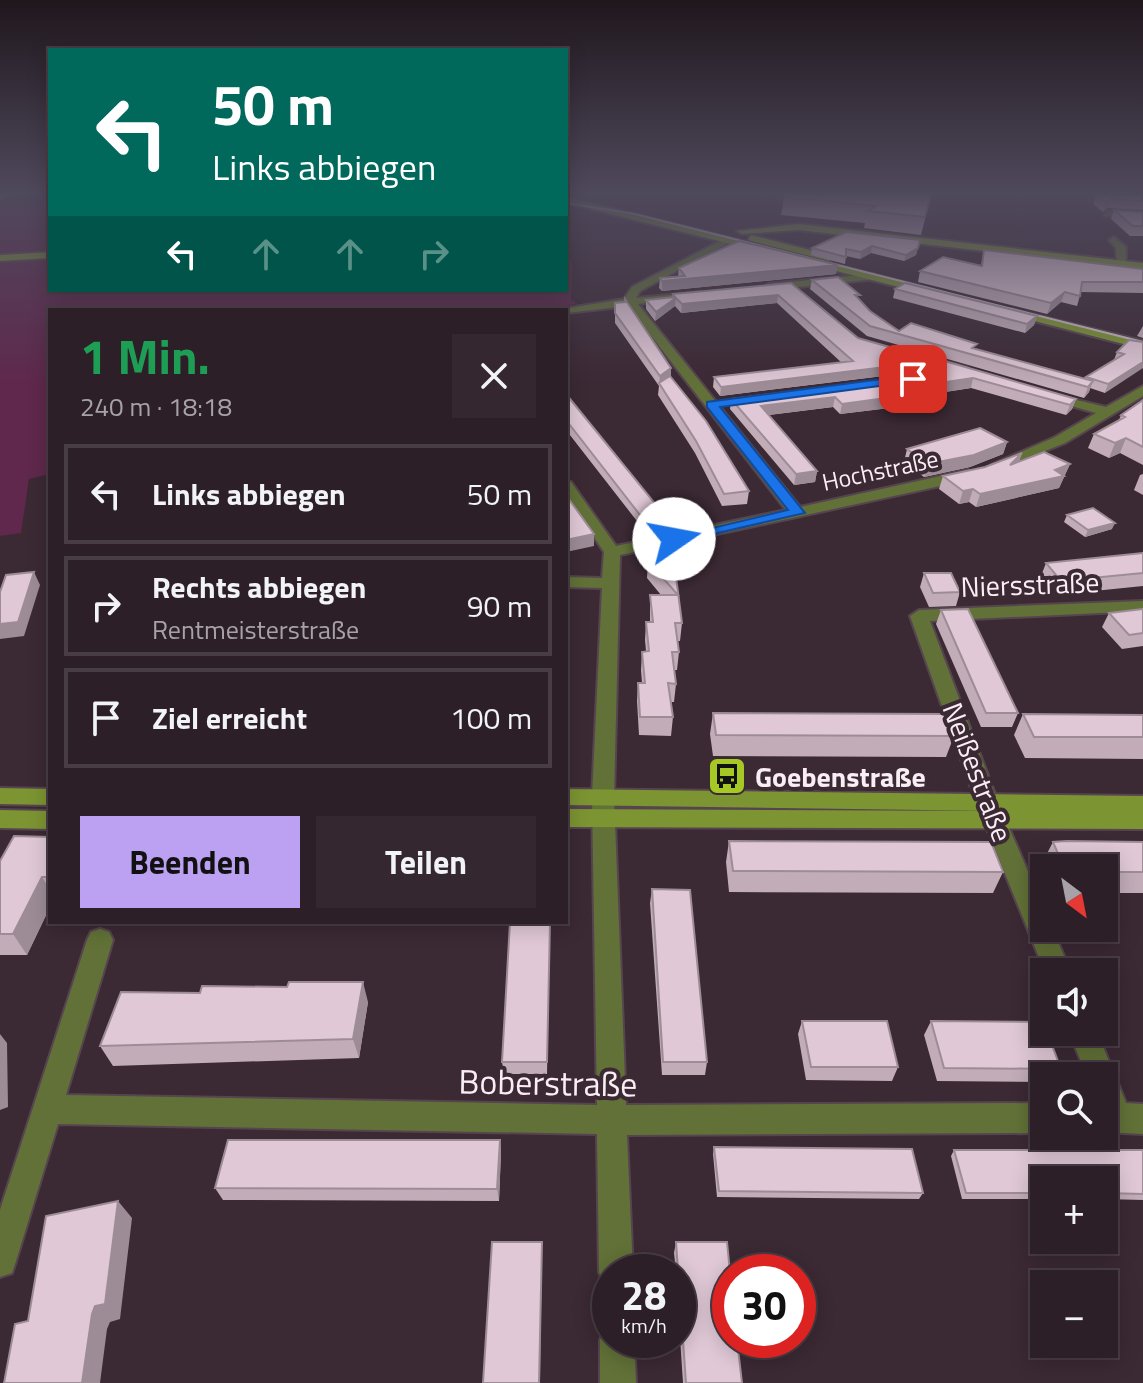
<!DOCTYPE html>
<html lang="de">
<head>
<meta charset="utf-8">
<style>
	:root { --surface:#2c1f27; --page:#34272f; --text:#f1f3f6; --muted:#a6a2a7; --line:#483d44; --accent:#bca0f2 }
	body { margin:0; font-family:"Titillium Web",sans-serif; background:var(--page); color:var(--text); height:100vh; display:flex; flex-direction:column; font-size:30px; white-space:nowrap }
	* { box-sizing:border-box; margin:0 }
	p { font-size:26px; color:var(--muted) }
	.icon { flex:none; width:44px; height:44px; fill:none; stroke:currentColor; stroke-width:2; stroke-linecap:round; stroke-linejoin:round }
	.map { position:relative; flex:1; overflow:hidden }
	.details { position:absolute; left:48px; top:308px; width:520px; height:616px; display:flex; flex-direction:column; background:var(--surface); border-radius:0px; box-shadow:0 4px 20px #0003,0 0 0 2px var(--line) }
	.details>* { flex:none }
	.banner { position:absolute; left:48px; top:48px; width:520px; height:244px; border-radius:0px; box-shadow:0 4px 20px #0003,0 0 0 2px var(--line); background:#00695c; color:#fff; overflow:hidden }
	.needle { width:52px; rotate:148deg }
	.fabs { position:absolute; left:1030px; top:854px; display:grid; gap:16px }
	.fabs a { display:grid; place-items:center; width:88px; height:88px; border-radius:0px; background:var(--surface); box-shadow:0 4px 20px #0003,0 0 0 2px var(--line); font-size:40px }
	.speed { position:absolute; left:592px; top:1254px; display:flex; gap:16px; font-size:40px; font-weight:700; text-align:center }
	.speed>* { display:grid; place-content:center; width:104px; height:104px; border-radius:50%; background:var(--surface); box-shadow:0 4px 20px #0003,0 0 0 2px var(--line); line-height:1 }
	.speed small { font-size:20px; font-weight:400 }
	.speed .limit { border:12px solid #d22; background:#fff; color:#111 }
	.pin { position:absolute; display:grid; place-items:center; width:68px; height:68px; color:#fff; margin:-34px; border-radius:16px; box-shadow:0 4px 12px #0006 }
	.me { position:absolute; width:88px; margin:-44px; rotate:78deg; stroke-linejoin:round; filter:drop-shadow(0 0 6px #0008) }
	.turn { display:flex; align-items:center; gap:28px; height:168px; padding:0 32px; font-size:36px }
	.turn .icon { width:104px; height:104px; stroke-width:2.5 }
	.turn b { display:block; font-size:56px; line-height:68px }
	.lanes { display:flex; align-items:center; height:76px; padding:0 32px; background:#0003; justify-content:center; gap:40px; direction:ltr }
	.lanes .off { opacity:.35 }
	.round { display:grid; place-items:center; flex:none; width:84px; height:84px; border-radius:0px; background:var(--page) }
	.overview { display:flex; align-items:center; justify-content:space-between; height:136px; padding:0 32px }
	h1 { font-size:48px; font-weight:700; line-height:60px; color:#1e9e55 }
	.primary-button { display:flex; gap:16px; margin-top:auto; padding:16px 32px }
	.primary-button a { flex:1; height:92px; border-radius:0px; background:var(--accent); color:#111; font-size:32px; font-weight:700; line-height:92px; text-align:center }
	.primary-button a+a { background:var(--page); color:var(--text) }
	ul { padding:0; list-style:none }
	li { display:flex; align-items:center; gap:24px; height:100px; margin:0 16px 12px; padding:0 16px; border:4px solid var(--line); border-radius:0px }
	li div { flex:1 }
	li b { display:block; font-size:30px }
	li em { font-style:normal }
	.map>svg:first-child { display:block }
	.green { fill:#5f284c }
	.lines { fill:none; stroke-linecap:round; stroke-linejoin:round }
	.street-casing { stroke:#56454f; stroke-width:4 }
	.secondary-casing { stroke:#56454f; stroke-width:4 }
	.street { fill:#617137; fill-rule:evenodd }
	.secondary { fill:#7c9432; fill-rule:evenodd }
	.tram { stroke:#c8bac2; stroke-width:2 }
	.wall { fill:#c1acb8 }
	.shaded-wall { fill:#9d8c96 }
	.building { fill:#e0c8d6; stroke:#9d8c96; stroke-width:2 }
	.route { fill:#1a73e8; stroke:#114b97; stroke-width:2 }
	.labels { text-anchor:middle; dominant-baseline:central; stroke-width:8; stroke-linejoin:round; paint-order:stroke }
	.far-street-label { font-size:24px; fill:#faeef5; stroke:#3b2934 }
	.street-label { font-size:28px; fill:#faeef5; stroke:#3b2934 }
	.poi-label { font-size:28px; font-weight:bold; fill:#faeef5; stroke:#3b2934; text-anchor:start }
	.near-street-label { font-size:34px; fill:#faeef5; stroke:#3b2934 }
</style>
</head>
<body>
<div class="map">
<svg width="1143" height="1383" viewBox="0 0 1143 1383">
	<rect width="100%" height="100%" fill="#3b2934"/>
	<path class="green" d="M50,204V290H566V253L572,264L571,300L577,303L554,310H50V474L29,479L21,533L0,536V205Z"/>
	<g class="lines">
		<defs>
			<path id="street" d="M1107,211L1143,212V218L1104,216Z
				M1114,237L1126,247V265L1117,263L1116,248L1109,240Z
				M726,238L734,240L640,291L636,298L701,292L703,294L697,297L638,304L800,507L968,470L976,475L968,480L620,555L614,797L626,1105L1044,1103V1133L627,1135L633,1272H610V1286L604,1284L599,1272L597,1134L58,1124L16,1261L12,1273L0,1277V1210L87,940L91,932L100,929L109,932L113,940L66,1095L597,1105L592,797L602,588L566,587V577L602,578L604,552L566,496V480L571,482L616,546L786,510L628,306L566,313V310H557L624,299L632,287Z
				M872,274L876,275V279L769,290L764,287L769,284Z
				M894,347L968,368L969,371L963,375L890,354L888,351Z
				M1143,386V396L1065,443L1003,468H993L991,465L1055,437L1096,413L1047,399V393L1106,407Z
				M1143,601V611L930,621L998,802L1044,909V928H1052L1071,972H1045L976,802L910,616L919,610Z
				M1069,1032H1097L1126,1103L1143,1104V1134L1104,1132V1076H1087Z
				M610,1326V1340H634L636,1383H600V1340L605,1328Z"/>
			<path id="secondary" d="M566,197L767,247L768,249L763,252L566,203Z
				M798,224L1143,263V269L798,230L742,234L737,231Z
				M751,235L833,256L834,258L829,261L748,240Z
				M50,252V258L0,261V255Z
				M813,259L934,290L935,292L930,295L809,264Z
				M1011,309L1143,341V349L1007,314L1005,312Z
				M0,788L50,789V805L0,804Z
				M566,789L1143,796V829L566,827V809L1001,811L566,805Z
				M0,810L50,811V829L0,828Z"/>
		</defs>
		<use href="#street" class="street-casing"/>
		<use href="#secondary" class="secondary-casing"/>
		<use href="#street" class="street"/>
		<use href="#secondary" class="secondary"/>
		<path class="tram" d="M566,203L635,214L1143,342"/>
	</g>
	<path class="wall" d="M932,192L921,235L864,228L865,223L781,215L784,197Z
		M1096,195L1143,196V210L1107,208L1103,212L1093,204Z
		M1114,210L1143,212V236H1130L1111,219Z
		M920,240L916,255L904,261L871,253L860,259L846,256L845,264L811,255L812,248Z
		M984,250L1143,269V293L1081,292L1077,306L1061,302L1047,314L918,282L920,271L981,266Z
		M679,268L836,274L662,291L659,288L660,278L678,276Z
		M812,280L859,299L870,311L899,331L975,349L1086,379V377L1114,360L1117,352L1129,340L1105,393L1090,388L1089,392L1084,398L867,336L810,289Z
		M791,283L858,338L919,365L908,373L720,396L713,387L714,377L842,363L777,303L681,313L675,306L655,321L646,309V300L672,297L673,294Z
		M895,289L1037,316L1034,325L1025,333L893,298Z
		M615,303L671,368V377L749,491L747,504L722,506L695,453L658,395L659,386L615,323Z
		M1143,326V338L1137,336Z
		M941,360L1076,399L1072,409L1066,415L971,388L900,399L898,407L840,414L833,407L769,415L817,471L815,482L794,485L730,409L731,399L916,376Z
		M566,394L661,511V521L640,525L566,430Z
		M1143,400V465L1120,453L1109,458L1088,448L1094,434L1119,420L1121,415Z
		M1007,442L1003,454L970,467L924,477L904,462L907,449Z
		M1022,453L1019,461L1070,464L1059,488L976,507L969,502L959,504L939,489L943,476L985,467Z
		M1143,474V495L1134,490L1140,475Z
		M1067,515L1112,529L1085,537L1064,522Z
		M1143,553V586L1055,595L1041,576L1046,563Z
		M673,554L682,623L680,641H678L679,652L677,670H674L676,684L674,702H671L673,717L671,736L639,735L637,701L638,683H642L641,670L642,652L646,651L645,640L646,622H650V595H661L647,578L648,561Z
		M924,573L960,592L956,606L929,607L920,587Z
		M1143,609V646L1122,649L1102,627L1109,613Z
		M941,610L1018,713L1012,727H981L936,624Z
		M713,713L954,736L946,757L713,756L710,734Z
		M1023,714L1143,715V759L1025,758L1014,735Z
		M50,837V907L27,955H0V861Z
		M729,841L1003,872L993,893L729,892L726,862Z
		M1053,842H1143V893H1104V868H1044L1042,863Z
		M652,889L707,1062L705,1075H662L650,903Z
		M510,922H550L547,1074H504L502,1062Z
		M368,1002L359,1058L113,1066L100,1046Z
		M802,1021L898,1067L892,1081L806,1080L798,1034Z
		M931,1021L1061,1069L1056,1076H1044V1082L937,1081L924,1035Z
		M500,1140L501,1152L499,1201L223,1200L215,1188Z
		M714,1147L923,1193L919,1199L717,1197L713,1154Z
		M954,1150H1143V1200L1104,1199V1180H1044V1199H962L951,1156Z
		M676,1242L742,1383H683L678,1307V1272H676L674,1253Z"/>
	<path class="shaded-wall" d="M3,192H15L0,200V194Z
		M1110,199L1107,208L1103,212L1106,203Z
		M872,246L871,253L860,259L861,252Z
		M918,248L916,255L904,261L906,255Z
		M838,265L836,274L662,291V281Z
		M1065,292L1061,302L1047,314L1051,303Z
		M778,295L777,303L681,313L682,304Z
		M676,298L675,306L655,321L656,312Z
		M1037,316L1034,325L1025,333L1027,324Z
		M921,356L919,365L908,373L720,396L721,387Z
		M1143,362V368L1105,393L1108,384Z
		M671,368V379L659,384L660,376Z
		M973,378L971,388L900,399L898,407L840,414L842,404L893,390Z
		M1093,381L1089,392L1084,398L1088,387Z
		M835,397L833,407L759,416L761,406Z
		M1076,399L1072,409L1066,415L1070,405Z
		M1126,438L1120,453L1109,458L1115,443Z
		M1007,442L1003,454L970,467L924,477L928,464Z
		M1022,453L1018,465H1010Z
		M1070,464L1059,488L976,507L980,494Z
		M817,471L815,482L794,485L796,474Z
		M973,489L969,502L959,504L963,491Z
		M661,511V521L640,525V515Z
		M1115,523L1112,529L1085,537L1088,530Z
		M594,534V546L566,552V540Z
		M34,572L40,585L24,636L0,639V624Z
		M42,877L50,890V907L27,955L13,934Z
		M363,982L368,1002L359,1058L353,1039Z
		M0,1034L7,1043L8,1107L0,1110Z
		M500,1140L501,1152L499,1201L497,1189Z
		M118,1201L132,1218L120,1319L110,1322L107,1329L100,1383H82L92,1314Z
		M542,1242L540,1383H539Z"/>
	<path class="building" d="M786,192H932L925,217L868,211L876,206L784,197Z
		M1096,195L1143,196V201L1110,199L1106,203Z
		M1114,210L1143,212V226H1133Z
		M846,232L920,240L918,248L906,255L872,246L861,252L846,249V257L812,248Z
		M739,241L838,265L662,281L660,278L685,276L679,268Z
		M984,250L1143,269V282H1082L1080,296L1065,292L1051,303L920,271L943,257L982,266Z
		M838,277L860,295H855L870,311L899,331L911,323L977,344L972,348L1093,381L1088,387L870,326L812,280Z
		M791,283L858,338L921,356L910,364L721,387L714,377L853,361L778,295L682,304L676,298L656,312L646,300L675,297L673,294Z
		M905,283L1037,316L1027,324L895,289Z
		M625,299L671,368L660,376L615,313V303L625,302Z
		M1129,340L1143,342V362L1108,384L1086,377L1124,354L1117,352Z
		M941,360L1076,399L1070,405L973,378L893,390L901,396L842,404L835,397L761,406L817,471L796,474L731,399L916,376Z
		M670,376L706,421L749,491L724,494L696,441L659,383Z
		M566,394L661,511L640,515L566,420Z
		M1143,400V447L1126,438L1115,443L1094,434L1125,417L1121,415Z
		M980,428L1007,442L974,455L928,464L907,449Z
		M1044,452L1070,464L1055,470L1064,476L980,494L973,489L963,491L943,476L985,467L1022,453L1010,465Z
		M566,495L594,534L566,540Z
		M1093,508L1115,523L1088,530L1067,515Z
		M1143,553V573L1061,581L1046,563Z
		M673,554L682,623H675L679,652H672L676,684L668,683L673,717H640L638,683H645L642,652L649,651L646,622H653L650,595H678L648,561Z
		M34,572L18,622L0,624V592L6,575Z
		M924,573H951L960,592L933,593Z
		M968,609L1018,713H986L941,610Z
		M1143,609V633L1129,635L1109,613Z
		M713,713L945,714L954,736L716,735Z
		M1023,714L1143,715V737H1034Z
		M14,836L50,837V877H42L13,934H0V861Z
		M729,841L991,842L1003,872L733,871Z
		M1067,841L1143,842V872H1104V868H1064L1053,842Z
		M652,889L690,890L707,1062H663Z
		M510,922H550L547,1062H502Z
		M289,982H363L353,1039L100,1046L121,992L200,993L202,986L287,987Z
		M802,1021H887L898,1067H811Z
		M931,1021L1043,1022L1044,1032H1047L1061,1069L944,1068Z
		M228,1140H500L497,1189L215,1188Z
		M714,1147L912,1149L923,1193L719,1191Z
		M954,1150H1143V1194L1104,1193V1180H1044V1193H966Z
		M118,1201L105,1304L95,1306L92,1314L82,1383H4L15,1324L28,1321L46,1216Z
		M492,1242H542L539,1383H483Z
		M676,1242H727L730,1272V1340H737L742,1383H686Z"/>
	<linearGradient id="sky" x2="0" y2="1"><stop stop-color="#20171d"/><stop offset="0.5" stop-color="#4f495c"/><stop offset="1" stop-color="#4f495c" stop-opacity="0"/></linearGradient>
	<rect width="1143" height="386" fill="url(#sky)"/>
	<path class="route" d="M913,375L919,379L917,381L720,407L805,513L674,543L666,539L788,510L707,407V402Z"/>
	<defs>
		<symbol id="bus-square" viewBox="-11 -11 22 22"><rect x="-9" y="-9" width="18" height="18" rx="4" fill="#a5c824" stroke="#3b2934"/><path d="M-5-6H5V4H4V6H2V4H-2V6H-4V4H-5ZM-3.5-4V0h7V-4ZM-3.5 1.2v1.5H-2V1.2ZM2 1.2v1.5H3.5V1.2Z" fill="#111"/></symbol>
	</defs>
	<g fill-rule="evenodd">
		<use href="#bus-square" x="705" y="754" width="44" height="44"/>
	</g>
	<g class="labels">
		<g class="far-street-label">
			<text transform="translate(880 470) rotate(-12)">Hochstraße</text>
		</g>
		<g class="street-label">
			<text transform="translate(1030 584) rotate(-2)">Niersstraße</text>
			<text transform="translate(978 772) rotate(69)">Neißestraße</text>
		</g>
		<g class="poi-label">
			<text x="755" y="776">Goebenstraße</text>
		</g>
		<g class="near-street-label">
			<text transform="translate(548 1082) rotate(1)">Boberstraße</text>
		</g>
	</g>
</svg>
<div class="fabs">
<a><svg class="needle" viewBox="-14 -14 28 28"><path d="M0-13l5 13h-10z" fill="#e53935"/><path d="M0 13l5-13h-10z" fill="#a6a2a7"/></svg></a>
<a><svg class="icon" aria-label="sound" viewBox="0 0 24 24"><path d="M4 9h4l5-4v14l-5-4H4zM17 9q2 3 0 6"/></svg></a>
<a><svg class="icon" aria-label="search" viewBox="0 0 24 24"><circle cx="10" cy="10" r="6"/><path d="M15 15l6 6"/></svg></a>
<a>+</a>
<a>−</a>
</div>
<div class="speed"><div>28<small>km/h</small></div><div class="limit">30</div></div>
<div class="pin" style="left:913px;top:379px;background:#d93025"><svg class="icon" aria-label="arrive" viewBox="0 0 24 24"><path d="M6 21V4h12l-3 4 3 4H6"/></svg></div>
<svg class="me" style="left:674px;top:539px" viewBox="-20 -20 40 40"><circle r="19" fill="#fff"/><path d="M0-13L10 11 0 6-10 11z" fill="#1a73e8"/></svg>
<div class="banner">
<div class="turn"><svg class="icon" aria-label="left" viewBox="0 0 24 24"><path d="M17 20v-9H6M10 6l-5 5 5 5"/></svg><div><b>50 m</b>Links abbiegen</div></div>
<div class="lanes"><svg class="icon" aria-label="left" viewBox="0 0 24 24"><path d="M17 20v-9H6M10 6l-5 5 5 5"/></svg><svg class="icon off" aria-label="ahead" viewBox="0 0 24 24"><path d="M12 20V5M6 11l6-6 6 6"/></svg><svg class="icon off" aria-label="ahead" viewBox="0 0 24 24"><path d="M12 20V5M6 11l6-6 6 6"/></svg><svg class="icon off" aria-label="right" viewBox="0 0 24 24"><path d="M7 20v-9h11M14 6l5 5-5 5"/></svg></div>
</div>
<section class="details">
<div class="overview"><div><h1>1 Min.</h1><p>240 m · 18:18</p></div><a class="round"><svg class="icon" aria-label="close" viewBox="0 0 24 24"><path d="M6 6l12 12M18 6L6 18"/></svg></a></div>
<ul>
<li><svg class="icon" aria-label="left" viewBox="0 0 24 24"><path d="M17 20v-9H6M10 6l-5 5 5 5"/></svg><div><b>Links abbiegen</b></div><em>50 m</em></li>
<li><svg class="icon" aria-label="right" viewBox="0 0 24 24"><path d="M7 20v-9h11M14 6l5 5-5 5"/></svg><div><b>Rechts abbiegen</b><p>Rentmeisterstraße</p></div><em>90 m</em></li>
<li><svg class="icon" aria-label="arrive" viewBox="0 0 24 24"><path d="M6 21V4h12l-3 4 3 4H6"/></svg><div><b>Ziel erreicht</b></div><em>100 m</em></li>
</ul>
<div class="primary-button"><a>Beenden</a><a>Teilen</a></div>
</section>
</div>
</body>
</html>
